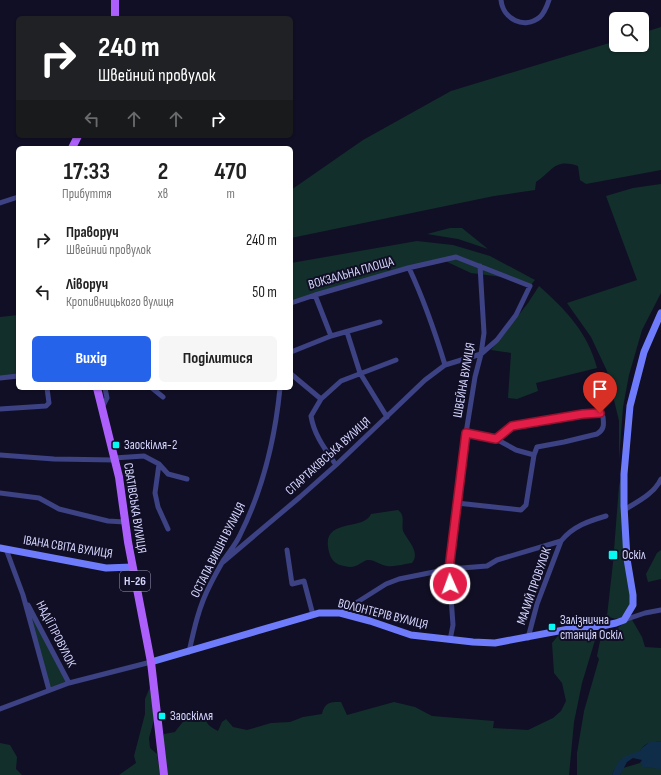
<!DOCTYPE html>
<html lang="uk">
<head>
<meta charset="utf-8">
<style>
	:root { --surface:#fff; --page:#f6f6f6; --text:#222; --muted:#767676; --accent:#2563eb }
	body { margin:0; font-family:"Sofia Sans Condensed",sans-serif; background:var(--page); color:var(--text); height:100vh; display:flex; flex-direction:column; font-size:15px; white-space:nowrap }
	* { box-sizing:border-box; margin:0 }
	p { font-size:13px; color:var(--muted) }
	.icon { flex:none; width:22px; height:22px; fill:none; stroke:currentColor; stroke-width:2; stroke-linecap:round; stroke-linejoin:round }
	.map { position:relative; flex:1; overflow:hidden }
	.side { position:absolute; left:16px; top:146px; width:277px; height:244px; display:flex; flex-direction:column; background:var(--surface); border-radius:6px; box-shadow:0 1px 3px #0004 }
	.side>* { flex:none }
	.top-card { position:absolute; left:16px; top:16px; width:277px; height:122px; border-radius:6px; box-shadow:0 1px 3px #0004; background:#202124; color:#fff; overflow:hidden }
	.tools { position:absolute; left:609px; top:12px; display:grid; gap:8px }
	.tools a { display:grid; place-items:center; width:40px; height:40px; border-radius:6px; background:var(--surface); box-shadow:0 1px 3px #0004; font-size:20px }
	.pin { position:absolute; display:grid; place-items:center; width:34px; height:34px; color:#fff; margin:-41px -17px; border-radius:50% 50% 50% 0; rotate:-45deg; box-shadow:0 0 4px #0007 }
	.pin .icon { rotate:45deg }
	.me { position:absolute; width:44px; margin:-22px; rotate:358deg; stroke-linejoin:round; filter:drop-shadow(0 0 3px #0008) }
	.turn { display:flex; align-items:center; gap:14px; height:84px; padding:0 16px; font-size:18px }
	.turn .icon { width:52px; height:52px; stroke-width:2.5 }
	.turn b { display:block; font-size:28px; line-height:34px }
	.lanes { display:flex; align-items:center; height:38px; padding:0 16px; background:#0003; justify-content:center; gap:20px; direction:ltr }
	.lanes .off { opacity:.35 }
	.eta { display:flex; justify-content:space-evenly; align-items:center; height:68px; text-align:center }
	.eta b { font-size:24px; font-weight:700; line-height:28px }
	.action { display:flex; gap:8px; margin-top:auto; padding:8px 16px }
	.action a { flex:1; height:46px; border-radius:6px; background:var(--accent); color:#fff; font-size:16px; font-weight:700; line-height:46px; text-align:center }
	.action a+a { background:var(--page); color:var(--text) }
	ul { padding:0; list-style:none }
	li { display:flex; align-items:center; gap:12px; height:52px; padding:0 16px }
	li div { flex:1 }
	li b { display:block; font-size:15px }
	li em { font-style:normal }
	.map>svg:first-child { display:block }
	.green { fill:#132f2b }
	.water { fill:#0f2d49 }
	.lines { fill:none; stroke-linecap:round; stroke-linejoin:round }
	.street { stroke:#3c4283; stroke-width:5 }
	.secondary { stroke:#6e7cfb; stroke-width:7 }
	.primary { stroke:#ad5ffb; stroke-width:8 }
	.route-casing { stroke:#92132f; stroke-width:10 }
	.route { stroke:#e11d48; stroke-width:7 }
	.poi-dot { fill:#06f9f3; stroke:#110f25; stroke-width:1.5 }
	.labels { text-anchor:middle; dominant-baseline:central; stroke-width:4; stroke-linejoin:round; paint-order:stroke }
	.shield { fill:#110f25; stroke:#9a9abd; stroke-width:1 }
	.shield-label { font-size:12px; font-weight:bold; fill:#d5d5fe }
	.street-label { font-size:13px; fill:#d5d5fe; stroke:#110f25 }
	.poi-label { font-size:13px; fill:#d5d5fe; stroke:#110f25; text-anchor:start }
</style>
</head>
<body>
<div class="map">
<svg width="661" height="775" viewBox="0 0 661 775">
	<rect width="100%" height="100%" fill="#110f25"/>
	<path class="green" d="M661,27V170L586,184L580,180L578,166C554,158 553,171 536,182L535,190L494,196L291,238V190L363,140L451,91L616,41V45H642V33Z
		M661,184V293L642,330L629,375L623,407L619,460V421L607,371L591,337L567,303L637,280L606,196L633,188Z
		M450,228H462L488,249L458,239L427,234Z
		M417,241L453,245L490,256L535,280L530,286L502,277L471,273L443,260L291,303V263Z
		M539,286C566,310 588,333 597,368L536,383L538,391L517,399L508,398L511,353L491,350L528,303Z
		M18,315V376L0,378V317Z
		M625,462L632,601C625,615 623,623 607,616L613,563L619,486Z
		M398,510C406,516 401,523 403,531C407,540 421,552 412,563C404,564 395,567 387,566C380,565 374,559 367,560C364,561 361,563 358,565C352,568 347,567 340,565C336,564 331,559 330,555C317,516 364,532 371,514Z
		M661,550V579L648,582L646,574L657,553Z
		M23,595L69,683L49,690Z
		M631,618L642,637L645,647L661,648V742C652,741 643,743 640,752L614,770L612,775H577V753L584,711L599,659L597,656L600,641Z
		M590,630H595L596,637L582,683L574,722L569,775H166L162,741L164,734L175,732C184,720 188,713 204,715C206,724 210,727 218,731L222,722L226,719L233,727L247,730L271,723L290,722L303,717L322,714C325,702 330,702 341,702L347,715L394,702L415,707L432,716L494,721L493,728L528,730L553,718L561,711L566,701L562,683L554,673L552,643L562,631Z
		M150,687L154,720L149,738L150,748L157,754L160,775H119L136,763L134,756L145,714V699Z
		M0,743L10,745L17,757L16,769L22,775H0Z
		M640,763L645,767L661,768V775H620L623,768Z"/>
	<path class="water" d="M651,741L661,742V769L643,767L640,763L642,760L633,758L627,762L620,775H612C618,758 624,756 640,751L642,748Z"/>
	<g class="lines">
		<path class="street" d="M501,0C503,19 524,30 540,17C544,13 547,6 549,0
			M0,203L18,197
			M409,268C424,300 435,332 445,365
			M315,295L331,336
			M347,332L360,373L387,417
			M291,352L331,336L380,322
			M291,374L321,399
			M0,378L18,376
			M152,388L163,397
			M102,408L107,398L105,388
			M0,409L46,406L49,403L47,388
			M466,433L496,439L516,450L534,455
			M0,455L54,459L115,460
			M114,458L144,456L159,464L168,474L187,479
			M159,464L155,493L158,507L168,529
			M336,465C325,449 314,435 311,416L321,399L341,381L396,360
			M0,493L39,498L59,509L108,521L125,522
			M457,503L521,510L526,505L534,455L537,447L564,442L597,434C604,430 604,425 603,417L600,413L583,414L520,424L512,426L496,439
			M624,510C637,502 654,494 661,479
			M6,549L23,595L49,690
			M287,550L292,584L304,581L313,615
			M223,562L300,497L336,465L425,380L445,365L481,354L497,340L516,315L530,286L456,257L408,268L315,295L291,303
			M28,605L69,683
			M340,613L386,584L399,579L449,569L487,566L497,560L561,541C573,526 589,521 606,516
			M624,620L645,613L661,610
			M528,638L537,604L561,541
			M450,640L453,625L449,569L466,433L475,377L481,354L484,333L480,266
			M189,652C194,629 199,606 210,585C214,577 219,568 223,561C229,552 236,544 240,535C263,489 275,439 280,388
			M0,709L69,683L151,662"/>
		<path class="secondary" d="M0,548L106,568L132,567
			M151,662L319,613H340L370,621L411,635L473,642L495,643L569,629L602,626L616,623L624,620L633,605V595L627,559L624,506V474L630,406L644,352L661,313"/>
		<path class="primary" d="M115,18V0
			M72,148L78,136
			M97,388L119,477L128,542L151,662L164,775"/>
	</g>
	<g class="lines">
		<defs>
			<path id="route" d="M450,584L449,569L466,433L496,439L512,426L583,414L600,413"/>
		</defs>
		<use href="#route" class="route-casing"/>
		<use href="#route" class="route"/>
	</g>
	<g class="poi-dot">
		<rect x="112" y="441" width="8" height="8" rx="2"/>
		<rect x="608" y="550" width="10" height="10" rx="2"/>
		<rect x="548" y="623" width="8" height="8" rx="2"/>
		<rect x="158" y="712" width="8" height="8" rx="2"/>
	</g>
	<g class="labels">
		<rect class="shield" x="120" y="571" width="30" height="20" rx="3"/>
		<g class="shield-label">
			<text x="135" y="581">Н-26</text>
		</g>
		<g class="street-label">
			<text transform="translate(351 273) rotate(-16)">ВОКЗАЛЬНА ПЛОЩА</text>
			<text transform="translate(464 380) rotate(-80)">ШВЕЙНА ВУЛИЦЯ</text>
			<text transform="translate(328 456) rotate(-42)">СПАРТАКІВСЬКА ВУЛИЦЯ</text>
			<text transform="translate(135 508) rotate(81)">СВАТІВСЬКА ВУЛИЦЯ</text>
			<text transform="translate(68 547) rotate(9)">ІВАНА СВІТА ВУЛИЦЯ</text>
			<text transform="translate(218 550) rotate(-63)">ОСТАПА ВИШНІ ВУЛИЦЯ</text>
			<text transform="translate(534 586) rotate(-71)">МАЛИЙ ПРОВУЛОК</text>
			<text transform="translate(383 614) rotate(14)">ВОЛОНТЕРІВ ВУЛИЦЯ</text>
			<text transform="translate(56 634) rotate(63)">НАДІЇ ПРОВУЛОК</text>
		</g>
		<g class="poi-label">
			<text x="124" y="445">Заоскілля-2</text>
			<text x="622" y="555">Оскіл</text>
			<text x="560" y="620">Залізнична<tspan x="560" dy="15">станція Оскіл</tspan></text>
			<text x="170" y="716">Заоскілля</text>
		</g>
	</g>
</svg>
<div class="tools">
<a><svg class="icon" aria-label="search" viewBox="0 0 24 24"><circle cx="10" cy="10" r="6"/><path d="M15 15l6 6"/></svg></a>
</div>
<div class="pin" style="left:600px;top:413px;background:#d93025"><svg class="icon" aria-label="arrive" viewBox="0 0 24 24"><path d="M6 21V4h12l-3 4 3 4H6"/></svg></div>
<svg class="me" style="left:450px;top:584px" viewBox="-20 -20 40 40"><circle r="17" fill="#e11d48" stroke="#fff" stroke-width="3"/><path d="M0-11L8 9 0 5-8 9z" fill="#fff"/></svg>
<div class="top-card">
<div class="turn"><svg class="icon" aria-label="right" viewBox="0 0 24 24"><path d="M7 20v-9h11M14 6l5 5-5 5"/></svg><div><b>240 m</b>Швейний провулок</div></div>
<div class="lanes"><svg class="icon off" aria-label="left" viewBox="0 0 24 24"><path d="M17 20v-9H6M10 6l-5 5 5 5"/></svg><svg class="icon off" aria-label="ahead" viewBox="0 0 24 24"><path d="M12 20V5M6 11l6-6 6 6"/></svg><svg class="icon off" aria-label="ahead" viewBox="0 0 24 24"><path d="M12 20V5M6 11l6-6 6 6"/></svg><svg class="icon" aria-label="right" viewBox="0 0 24 24"><path d="M7 20v-9h11M14 6l5 5-5 5"/></svg></div>
</div>
<section class="side">
<div class="eta">
<div><b>17:33</b><p>Прибуття</p></div>
<div><b>2</b><p>хв</p></div>
<div><b>470</b><p>m</p></div>
</div>
<ul>
<li><svg class="icon" aria-label="right" viewBox="0 0 24 24"><path d="M7 20v-9h11M14 6l5 5-5 5"/></svg><div><b>Праворуч</b><p>Швейний провулок</p></div><em>240 m</em></li>
<li><svg class="icon" aria-label="left" viewBox="0 0 24 24"><path d="M17 20v-9H6M10 6l-5 5 5 5"/></svg><div><b>Ліворуч</b><p>Кропивницького вулиця</p></div><em>50 m</em></li>
</ul>
<div class="action"><a>Вихід</a><a>Поділитися</a></div>
</section>
</div>
</body>
</html>
